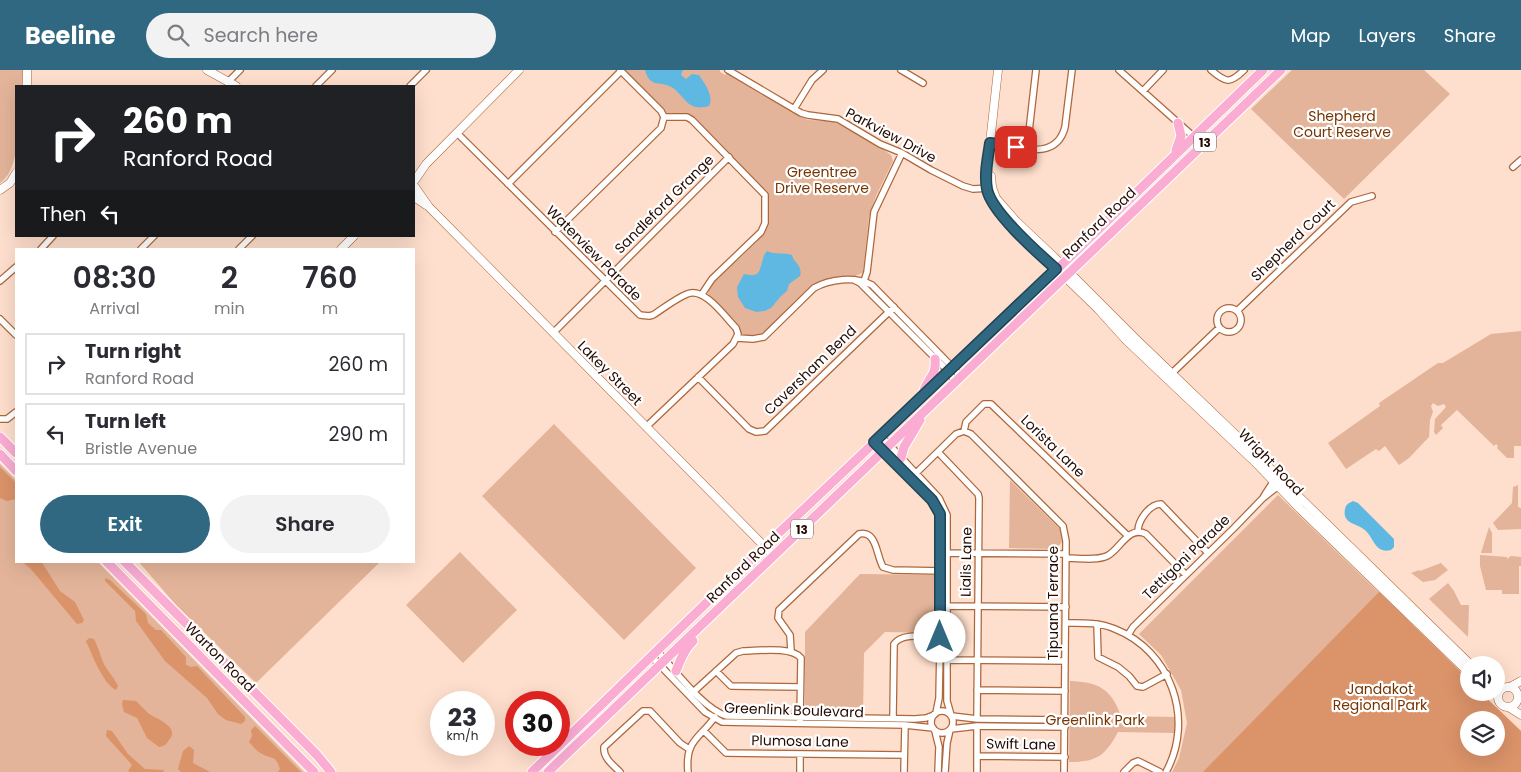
<!DOCTYPE html>
<html lang="en">
<head>
<meta charset="utf-8">
<style>
	:root { --surface:#fff; --page:#f2f2f3; --text:#2b2b33; --muted:#7c7c81; --line:#e1e1e2; --accent:#306882 }
	body { margin:0; font-family:Poppins,sans-serif; background:var(--page); color:var(--text); height:100vh; display:flex; flex-direction:column; font-size:19px; white-space:nowrap }
	* { box-sizing:border-box; margin:0 }
	p { font-size:16px; color:var(--muted) }
	.icon { flex:none; width:28px; height:28px; fill:none; stroke:currentColor; stroke-width:2; stroke-linecap:round; stroke-linejoin:round }
	.map { position:relative; flex:1; overflow:hidden }
	.drawer { position:absolute; left:15px; top:178px; width:400px; height:315px; display:flex; flex-direction:column; background:var(--surface); border-radius:0px; box-shadow:0 5px 20px #0002 }
	.drawer>* { flex:none }
	.banner { position:absolute; left:15px; top:15px; width:400px; height:152px; border-radius:0px; box-shadow:0 5px 20px #0002; background:#202124; color:#fff; overflow:hidden }
	.buttons { position:absolute; left:1460px; top:586px; display:grid; gap:10px }
	.buttons a { display:grid; place-items:center; width:45px; height:45px; border-radius:50%; background:var(--surface); box-shadow:0 5px 20px #0002; font-size:25px }
	.speed { position:absolute; left:430px; top:621px; display:flex; gap:10px; font-size:25px; font-weight:700; text-align:center }
	.speed>* { display:grid; place-content:center; width:65px; height:65px; border-radius:50%; background:var(--surface); box-shadow:0 5px 20px #0002; line-height:1 }
	.speed small { font-size:12px; font-weight:400 }
	.speed .limit { border:8px solid #d22; background:#fff; color:#111 }
	.pin { position:absolute; display:grid; place-items:center; width:42px; height:42px; color:#fff; margin:-21px; border-radius:10px; box-shadow:0 2px 8px #0006 }
	.me { position:absolute; width:55px; margin:-28px; rotate:0deg; stroke-linejoin:round; filter:drop-shadow(0 0 4px #0008) }
	.turn { display:flex; align-items:center; gap:18px; height:105px; padding:0 25px; font-size:22px }
	.turn .icon { width:65px; height:65px; stroke-width:2.5 }
	.turn b { display:block; font-size:35px; line-height:42px }
	.then { display:flex; align-items:center; height:48px; padding:0 25px; background:#0003; gap:10px; font-size:19px }
	.eta { display:flex; justify-content:space-evenly; align-items:center; height:85px; text-align:center }
	.eta b { font-size:30px; font-weight:600; line-height:35px }
	.primary-button { display:flex; gap:10px; margin-top:auto; padding:10px 25px }
	.primary-button a { flex:1; height:58px; border-radius:30px; background:var(--accent); color:#fff; font-size:20px; font-weight:600; line-height:58px; text-align:center }
	.primary-button a+a { background:var(--page); color:var(--text) }
	ul { padding:0; list-style:none }
	li { display:flex; align-items:center; gap:15px; height:62px; margin:0 10px 8px; padding:0 15px; border:2px solid var(--line); border-radius:0px }
	li div { flex:1 }
	li b { display:block; font-size:19px }
	li em { font-style:normal }
	header { display:flex; align-items:center; gap:30px; box-sizing:border-box; height:70px; padding:0 25px; background:var(--accent); color:#fff }
	header strong { font-size:24px }
	nav { display:flex; gap:28px; margin-inline-start:auto; font-size:18px }
	.search { width:350px; height:45px; background:var(--page); display:flex; align-items:center; gap:12px; box-sizing:border-box; padding:0 18px; border-radius:28px; color:var(--muted); font-size:19px }
	.map>svg:first-child { display:block }
	.green { fill:#e3b499; fill-rule:evenodd }
	.forest { fill:#db9369; fill-rule:evenodd }
	.water { fill:#5fb8e2 }
	.lines { fill:none; stroke-linecap:round; stroke-linejoin:round }
	.minor-casing { stroke:#ad673b; stroke-width:8 }
	.tertiary-casing { stroke:#ad673b; stroke-width:9 }
	.primary-casing { stroke:#fff; stroke-width:11 }
	.minor { stroke:#fff; stroke-width:5.5 }
	.tertiary { stroke:#fff; stroke-width:8 }
	.primary { stroke:#faacd3; stroke-width:9 }
	.route-casing { stroke:#1f4454; stroke-width:12 }
	.route { stroke:#306882; stroke-width:9 }
	.labels { text-anchor:middle; dominant-baseline:central; stroke-width:4.5; stroke-linejoin:round; paint-order:stroke }
	.shield { fill:#fff; stroke:#66544c; stroke-width:1 }
	.shield-label { font-size:12px; font-weight:bold; fill:#250a00 }
	.park-label { font-size:14px; fill:#753400; stroke:#fff }
	.street-label { font-size:14px; fill:#250a00; stroke:#fff }
</style>
</head>
<body>
<header>
<strong>Beeline</strong>
<div class="search"><svg class="icon" aria-label="search" viewBox="0 0 24 24"><circle cx="10" cy="10" r="6"/><path d="M15 15l6 6"/></svg>Search here</div>
<nav><a>Map</a><a>Layers</a><a>Share</a></nav>
</header>
<div class="map">
<svg width="1521" height="702" viewBox="0 0 1521 702">
	<rect width="100%" height="100%" fill="#fedecc"/>
	<path class="green" d="M0,0H23L22,16H16C16,42 24,97 0,113Z
		M623,0H720V2L725,5L727,3L808,50L833,51L880,77L891,85L893,91L876,126L869,147L863,202C858,208 826,210 814,216L762,264L754,266H745L740,262L711,229L708,223L711,215L758,171V169C770,157 771,139 766,123L693,47L686,45L666,43Z
		M1292,0H1424L1450,24L1344,129L1251,39Z
		M1521,261V376H1514V388H1507L1497,378L1498,376L1496,374L1494,376L1457,340L1441,355L1443,358L1436,365L1434,362L1435,349L1446,337L1444,334L1438,336L1433,333L1431,336L1433,342L1430,350L1429,367L1409,388L1399,395L1385,376L1379,381L1376,379L1346,399L1328,373L1380,336L1379,333L1438,293H1443L1491,264Z
		M554,354L696,498L624,570L482,426Z
		M0,394L16,410V491H97L304,702H0Z
		M1010,410L1061,460L1062,472L1056,479L1009,478Z
		M1518,415V437L1521,438V459L1498,460L1493,453L1512,433L1513,417Z
		M1278,425L1469,610V622L1481,623L1521,661V702H1172L1179,688L1187,653L1181,620L1161,585L1139,564ZM1469,650H1496V678H1469Z
		M1489,457L1492,463V483H1481Z
		M460,482L517,540L463,593L406,535Z
		M1480,485L1507,487V489L1511,486L1521,487V496H1519V524H1502V520H1486L1480,496Z
		M138,491H381L256,613L176,535Z
		M1441,493L1448,500L1435,510L1423,512L1411,503L1419,500L1420,501Z
		M860,504L937,505L936,563L885,562L864,583L863,648L805,647V562Z
		M1448,513L1454,521L1461,535H1469L1468,567L1429,529Z
		M1070,611C1098,612 1111,618 1121,646L1176,647V663L1118,662C1105,686 1097,692 1069,692Z"/>
	<path class="forest" d="M0,397L16,413V429L7,431L0,428Z
		M21,491H41L60,521L75,532L84,550L82,553L77,554L30,498Z
		M105,508L110,510L146,544L148,553L156,560H161L186,587V595L191,597L197,596L245,647V651L241,654L226,650L218,644L207,628L165,591L136,551L135,541L105,511Z
		M1379,522L1469,610V622L1481,623L1521,661V702H1203ZM1469,650H1496V678H1469Z
		M89,568L94,569C98,577 100,584 103,592C107,601 114,607 118,616L116,620C103,614 92,584 86,571Z
		M123,630L136,631C140,635 144,639 148,643C156,649 181,657 169,670C166,674 165,676 159,677L147,668L137,648L124,642L122,634Z
		M255,656L301,702H278L280,699C275,684 273,690 262,684C257,682 253,676 249,672L252,666L251,660Z
		M107,660L112,661L128,684L145,699L164,700L163,702H130L128,701L132,695L106,666Z
		M189,676L194,680L193,693L210,702H181L178,699L183,681Z"/>
	<path class="water" d="M645,0H683L681,5L686,9L692,4L699,5C705,14 714,26 709,36C688,42 686,28 673,18C661,10 650,19 645,0Z
		M767,181C776,185 784,182 792,185C794,194 803,195 800,206L789,214L787,221L781,226L771,238L765,241L756,242L745,238L738,227L737,217L744,204C761,208 759,201 763,189C763,186 765,184 767,181Z
		M1353,431L1358,433L1394,469V477L1391,480C1375,484 1374,468 1365,460C1357,453 1342,454 1345,439C1346,434 1349,433 1353,431Z"/>
	<g class="lines">
		<defs>
			<path id="minor" d="M620,0L661,41L664,47H687L692,50L765,125V153L761,162L712,209L702,224
				M728,0L801,43L808,45L838,49L880,74L902,83L931,100L963,116L973,119L990,118
				M901,0L923,13
				M1119,0L1202,74
				M1211,0C1226,13 1230,14 1244,0
				M228,12L240,0
				M316,16L332,0
				M410,16L426,0
				M1143,21L1163,0
				M794,39L812,10L823,0
				M457,63L640,245L649,246L653,245C664,238 675,229 687,224C704,216 725,247 736,258L738,264L733,274L646,357
				M990,73C1016,76 1056,93 1065,57L1072,0
				M1027,79L1036,0
				M1513,97L1521,90
				M508,114L621,1
				M555,162L661,58L664,47
				M41,179L53,166
				M141,179L154,166
				M239,179L252,166
				M854,210L860,213L944,297L956,312
				M0,211L16,197
				M864,211L867,202L874,142L902,83
				M1217 250a12 12 0 1 1 24 0a12 12 0 1 1-24 0Z
				M1237,241L1351,132L1372,126
				M0,249L16,265
				M553,263L729,87
				M737,268L753,269L764,267L814,218C830,209 855,206 872,215L962,307
				M1170,305L1219,258
				M698,307L749,359L756,362L765,361L894,237
				M0,349H7L16,342
				M964,361L966,352L984,334H991L1128,466
				M881,366L939,428L947,445V631L951,645
				M874,372L932,430L940,444V576L939,628L936,643
				M938,382L978,424L979,428L977,649
				M910,409L956,364L964,361L971,364L1063,456L1066,471L1064,702
				M1264,426L1275,409
				M1138,461C1138,451 1149,434 1161,434L1208,483
				M945,483L1066,484
				M1066,488C1078,488 1096,491 1107,486C1120,480 1128,455 1146,464L1186,505
				M947,536L1066,537
				M1066,553C1082,553 1099,552 1115,559C1171,581 1195,649 1166,702
				M1097,554L1098,587L1118,597L1129,606L1137,616L1143,617L1167,604
				M1128,565L1133,557L1234,458L1263,428L1281,414
				M657,581C674,599 704,640 727,646L915,649L926,648L934,645
				M791,581L790,565L778,548L779,540L859,464C877,460 876,485 883,497L893,500L943,501
				M651,586L705,642L722,652L905,655L933,658
				M947,590L1065,591
				M716,601L731,616L800,617
				M977,620L1065,621
				M691,624L736,583L743,581C757,581 791,576 801,588L800,650
				M931 652a11 11 0 1 1 22 0a11 11 0 1 1-22 0Z
				M952,646L977,649L1065,650
				M893,648L894,574C902,562 927,567 940,567
				M951,659L977,656L1065,657
				M704,661L726,683L904,685
				M935,661L939,677L938,702
				M977,686L1065,687
				M620,702C613,695 603,688 604,677L643,641H650L680,673L689,679
				M688,702C685,670 699,669 715,647
				M800,702V684
				M904,702L905,655
				M945,702L947,673L950,660
				M977,702V656
				M1124,702L1133,693L1138,691L1160,702"/>
			<path id="tertiary" d="M207,0L236,16
				M998,0L986,109L988,126L997,141L1098,239L1126,270L1255,392L1300,439L1469,603
				M27,16V0
				M991,106L992,117L996,128L1016,151L1054,187L1138,271L1238,367L1471,595
				M415,110L426,94L519,0
				M415,117L429,137L774,486
				M0,120L10,113L16,103
				M414,127L426,135
				M341,179L354,166
				M1498 627a10 10 0 1 1 20 0a10 10 0 1 1-20 0Z
				M1510,617L1521,611
				M1510,638L1521,645"/>
			<path id="primary" d="M1176,80L1181,66L1178,53
				M923,324C926,309 937,307 935,289
				M0,367L16,383
				M0,384L16,401
				M901,388L904,377L920,350
				M106,491L314,702
				M124,491L317,685L331,702
				M676,601C681,589 684,580 693,571
				M532,702L765,476L1046,210L1263,0
				M548,702L1281,0"/>
		</defs>
		<use href="#minor" class="minor-casing"/>
		<use href="#tertiary" class="tertiary-casing"/>
		<use href="#primary" class="primary-casing"/>
		<use href="#minor" class="minor"/>
		<use href="#tertiary" class="tertiary"/>
		<use href="#primary" class="primary"/>
	</g>
	<g class="lines">
		<defs>
			<path id="route" d="M940,567V444L932,430L874,372L1056,199C1038,183 991,142 987,119C984,104 988,88 990,73L1016,77"/>
		</defs>
		<use href="#route" class="route-casing"/>
		<use href="#route" class="route"/>
	</g>
	<g class="labels">
		<g class="shield">
			<rect x="1194" y="62.5" width="22" height="19" rx="4"/>
			<rect x="791" y="449.5" width="22" height="19" rx="4"/>
		</g>
		<g class="shield-label">
			<text x="1205" y="72">13</text>
			<text x="802" y="459">13</text>
		</g>
		<g class="park-label">
			<text x="1342" y="46">Shepherd<tspan x="1342" dy="16">Court Reserve</tspan></text>
			<text x="822" y="102">Greentree<tspan x="822" dy="16">Drive Reserve</tspan></text>
			<text x="1380" y="619">Jandakot<tspan x="1380" dy="16">Regional Park</tspan></text>
			<text x="1095" y="650">Greenlink Park</text>
		</g>
		<g class="street-label">
			<text transform="translate(891 65) rotate(28)">Parkview Drive</text>
			<text transform="translate(664 134) rotate(-45)">Sandleford Grange</text>
			<text transform="translate(1099 153) rotate(-44)">Ranford Road</text>
			<text transform="translate(1293 170) rotate(-44)">Shepherd Court</text>
			<text transform="translate(594 183) rotate(45)">Waterview Parade</text>
			<text transform="translate(810 300) rotate(-44)">Caversham Bend</text>
			<text transform="translate(610 303) rotate(45)">Lakey Street</text>
			<text transform="translate(1053 376) rotate(44)">Lorista Lane</text>
			<text transform="translate(1271 392) rotate(46)">Wright Road</text>
			<text transform="translate(1186 487) rotate(-44)">Tettigoni Parade</text>
			<text transform="translate(966 492) rotate(-89)">Lialis Lane</text>
			<text transform="translate(743 497) rotate(-44)">Ranford Road</text>
			<text transform="translate(1053 533) rotate(-90)">Tipuana Terrace</text>
			<text transform="translate(220 587) rotate(45)">Warton Road</text>
			<text transform="translate(794 640) rotate(2)">Greenlink Boulevard</text>
			<text transform="translate(800 671) rotate(1)">Plumosa Lane</text>
			<text transform="translate(1021 674) rotate(1)">Swift Lane</text>
		</g>
	</g>
</svg>
<div class="buttons">
<a><svg class="icon" aria-label="sound" viewBox="0 0 24 24"><path d="M4 9h4l5-4v14l-5-4H4zM17 9q2 3 0 6"/></svg></a>
<a><svg class="icon" aria-label="layers" viewBox="0 0 24 24"><path d="M12 4l9 5-9 5-9-5zM3 14l9 5 9-5"/></svg></a>
</div>
<div class="speed"><div>23<small>km/h</small></div><div class="limit">30</div></div>
<div class="pin" style="left:1016px;top:77px;background:#d93025"><svg class="icon" aria-label="arrive" viewBox="0 0 24 24"><path d="M6 21V4h12l-3 4 3 4H6"/></svg></div>
<svg class="me" style="left:940px;top:567px" viewBox="-20 -20 40 40"><circle r="19" fill="#fff"/><path d="M0-13L10 11 0 6-10 11z" fill="#306882"/></svg>
<div class="banner">
<div class="turn"><svg class="icon" aria-label="right" viewBox="0 0 24 24"><path d="M7 20v-9h11M14 6l5 5-5 5"/></svg><div><b>260 m</b>Ranford Road</div></div>
<div class="then">Then<svg class="icon" aria-label="left" viewBox="0 0 24 24"><path d="M17 20v-9H6M10 6l-5 5 5 5"/></svg></div>
</div>
<section class="drawer">
<div class="eta">
<div><b>08:30</b><p>Arrival</p></div>
<div><b>2</b><p>min</p></div>
<div><b>760</b><p>m</p></div>
</div>
<ul>
<li><svg class="icon" aria-label="right" viewBox="0 0 24 24"><path d="M7 20v-9h11M14 6l5 5-5 5"/></svg><div><b>Turn right</b><p>Ranford Road</p></div><em>260 m</em></li>
<li><svg class="icon" aria-label="left" viewBox="0 0 24 24"><path d="M17 20v-9H6M10 6l-5 5 5 5"/></svg><div><b>Turn left</b><p>Bristle Avenue</p></div><em>290 m</em></li>
</ul>
<div class="primary-button"><a>Exit</a><a>Share</a></div>
</section>
</div>
</body>
</html>
